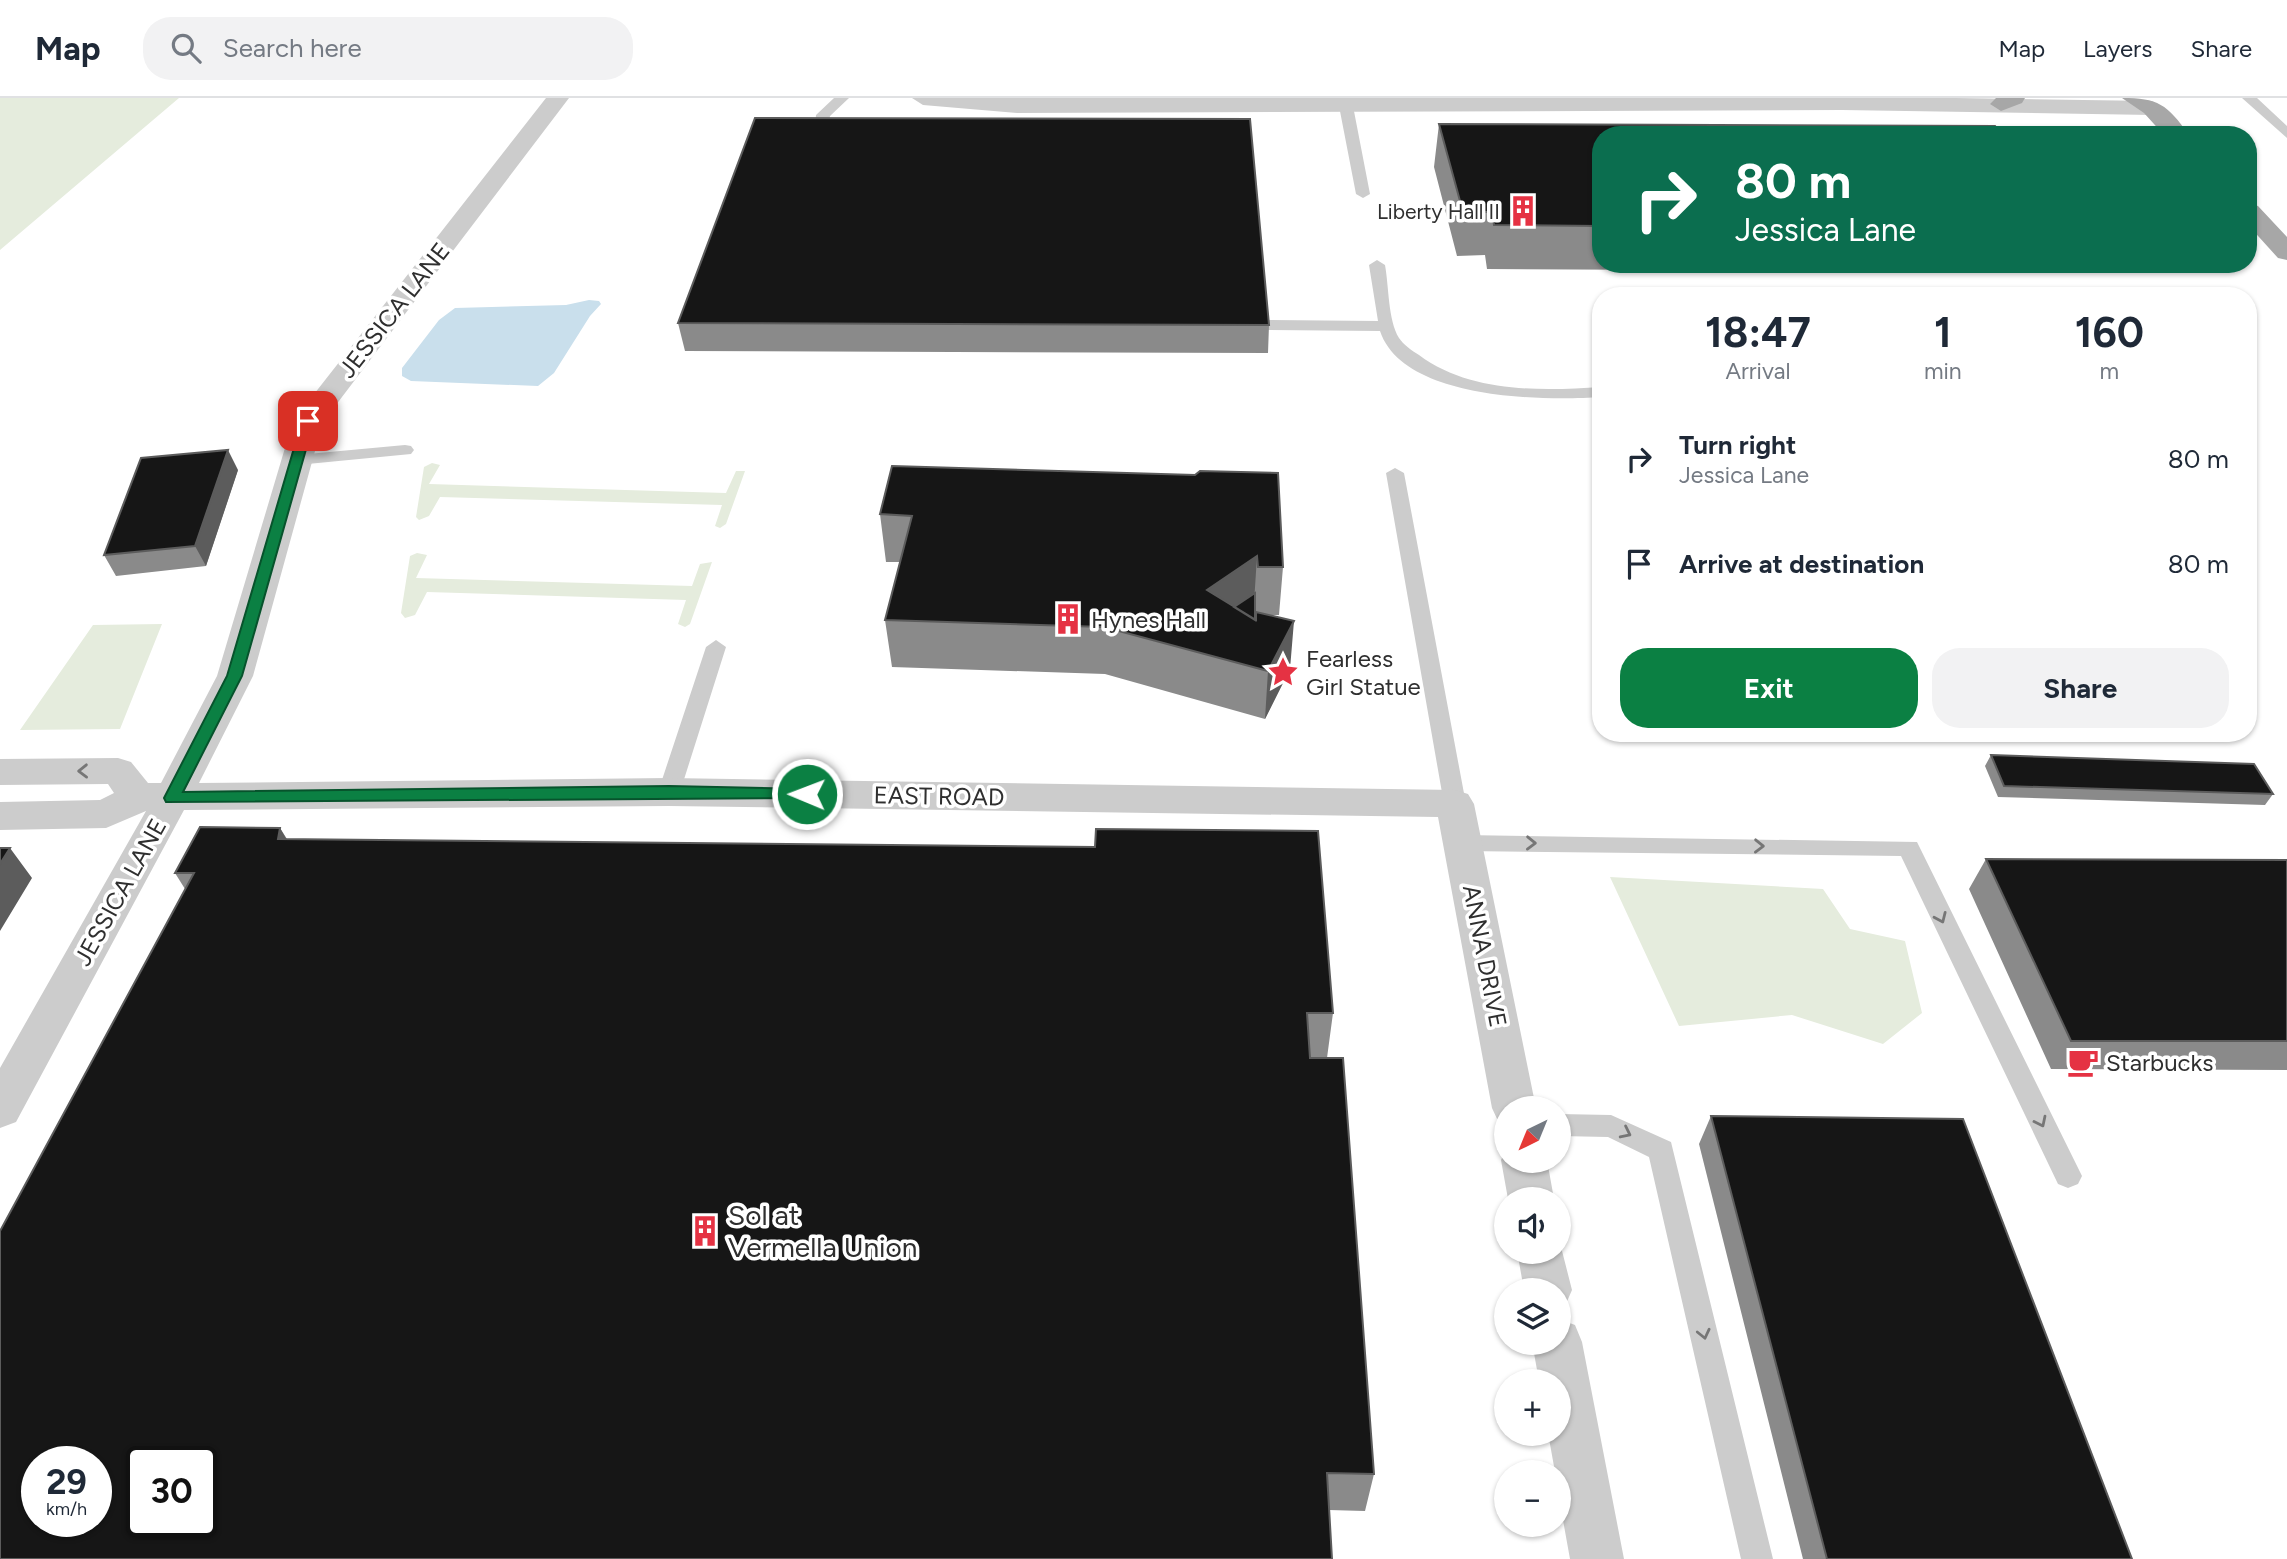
<!DOCTYPE html>
<html lang="en">
<head>
<meta charset="utf-8">
<style>
	:root { --surface:#fff; --page:#f2f2f3; --text:#1f2937; --muted:#747a83; --line:#e0e1e3; --accent:#0b8043 }
	body { margin:0; font-family:Figtree,sans-serif; background:var(--page); color:var(--text); height:100vh; display:flex; flex-direction:column; font-size:26px; white-space:nowrap }
	* { box-sizing:border-box; margin:0 }
	p { font-size:23px; color:var(--muted) }
	.icon { flex:none; width:38px; height:38px; fill:none; stroke:currentColor; stroke-width:2; stroke-linecap:round; stroke-linejoin:round }
	.map { position:relative; flex:1; overflow:hidden }
	.drawer { position:absolute; left:1592px; top:189px; width:665px; height:455px; display:flex; flex-direction:column; background:var(--surface); border-radius:28px; box-shadow:0 2px 5px #0004 }
	.drawer>* { flex:none }
	.guide { position:absolute; left:1592px; top:28px; width:665px; height:147px; border-radius:28px; box-shadow:0 2px 5px #0004; background:#0b6e4f; color:#fff; overflow:hidden }
	.needle { width:46px; rotate:223deg }
	.fabs { position:absolute; left:1494px; top:998px; display:grid; gap:14px }
	.fabs a { display:grid; place-items:center; width:77px; height:77px; border-radius:50%; background:var(--surface); box-shadow:0 2px 5px #0004; font-size:35px }
	.speed { position:absolute; left:21px; top:1348px; display:flex; gap:14px; font-size:35px; font-weight:700; text-align:center }
	.speed>* { display:grid; place-content:center; width:91px; height:91px; border-radius:50%; background:var(--surface); box-shadow:0 2px 5px #0004; line-height:1 }
	.speed small { font-size:18px; font-weight:400 }
	.speed .limit { border:4px solid #111; border-radius:10px; background:#fff; color:#111 }
	.pin { position:absolute; display:grid; place-items:center; width:60px; height:60px; color:#fff; margin:-30px; border-radius:14px; box-shadow:0 4px 10px #0006 }
	.me { position:absolute; width:77px; margin:-38px; rotate:271deg; stroke-linejoin:round; filter:drop-shadow(0 0 5px #0008) }
	.turn { display:flex; align-items:center; gap:24px; height:147px; padding:0 28px; font-size:32px }
	.turn .icon { width:91px; height:91px; stroke-width:2.5 }
	.turn b { display:block; font-size:49px; line-height:60px }
	.eta { display:flex; justify-content:space-evenly; align-items:center; height:119px; text-align:center }
	.eta b { font-size:42px; font-weight:700; line-height:49px }
	.action { display:flex; gap:14px; margin-top:auto; padding:14px 28px }
	.action a { flex:1; height:80px; border-radius:28px; background:var(--accent); color:#fff; font-size:28px; font-weight:700; line-height:80px; text-align:center }
	.action a+a { background:var(--page); color:var(--text) }
	ul { padding:0; list-style:none }
	li { display:flex; align-items:center; gap:21px; height:105px; padding:0 28px }
	li div { flex:1 }
	li b { display:block; font-size:26px }
	li em { font-style:normal }
	header { display:flex; align-items:center; gap:42px; box-sizing:border-box; height:98px; padding:0 35px; background:var(--surface); border-bottom:2px solid var(--line) }
	header strong { font-size:33px }
	nav { display:flex; gap:38px; margin-inline-start:auto; font-size:24px }
	.search { width:490px; height:63px; background:var(--page); display:flex; align-items:center; gap:18px; box-sizing:border-box; padding:0 24px; border-radius:28px; color:var(--muted); font-size:26px }
	.map>svg:first-child { display:block }
	.green { fill:#e5ecdd }
	.water { fill:#c9dfec }
	.lines { fill:none; stroke-linecap:round; stroke-linejoin:round }
	.service { fill:#ccc; fill-rule:evenodd }
	.minor { fill:#ccc; fill-rule:evenodd }
	.primary { fill:#a7a7a7; fill-rule:evenodd }
	.wall { fill:#8a8a8a }
	.shaded-wall { fill:#5c5c5c }
	.building { fill:#161616; stroke:#5c5c5c; stroke-width:2; fill-rule:evenodd }
	.oneway { stroke:#767676 }
	.route { fill:#0b8043; stroke:#07532c; stroke-width:2 }
	.labels { text-anchor:middle; dominant-baseline:central; stroke-width:7; stroke-linejoin:round; paint-order:stroke }
	.far-poi-label { font-size:21px; fill:#2f2f2f; stroke:#fff; text-anchor:end }
	.street-label { font-size:24px; fill:#2f2f2f; stroke:#fff }
	.poi-label { font-size:24px; fill:#2f2f2f; stroke:#fff; text-anchor:start }
	.near-poi-label { font-size:28px; fill:#2f2f2f; stroke:#fff; text-anchor:start }
</style>
</head>
<body>
<header>
<strong>Map</strong>
<div class="search"><svg class="icon" aria-label="search" viewBox="0 0 24 24"><circle cx="10" cy="10" r="6"/><path d="M15 15l6 6"/></svg>Search here</div>
<nav><a>Map</a><a>Layers</a><a>Share</a></nav>
</header>
<div class="map">
<svg width="2287" height="1461" viewBox="0 0 2287 1461">
	<rect width="100%" height="100%" fill="#fff"/>
	<path class="green" d="M0,0H179L0,152Z
		M432,365L440,367L429,386L726,395L736,373H745L726,426L720,430L715,428L722,407L440,399L429,418L419,422L416,419L424,369Z
		M417,455L427,457L416,480L692,488L700,466L712,464L690,526L685,529L678,526L686,502L427,494L415,517L405,520L401,515L410,458Z
		M162,526L120,631L20,632L93,527Z
		M1610,779L1823,791L1850,831L1905,843L1922,915L1883,946L1792,917L1679,928Z"/>
	<path class="water" d="M589,202L599,203L601,206L590,218L554,275L538,288L411,283L402,278V270L439,222L455,210L566,207Z"/>
	<g class="lines">
		<path class="service" d="M834,0H849L830,18L823,49H813L816,17Z
			M2242,0H2257L2287,28V40Z
			M1346,4L1353,8L1370,96L1363,100L1356,96L1339,8Z
			M1377,162L1385,167C1389,189 1388,222 1399,240C1403,246 1412,253 1419,257C1470,295 1540,293 1601,289V299C1543,303 1403,302 1380,233L1265,232L1257,227L1265,222L1378,223L1369,167Z
			M405,347L411,348L414,352L411,356L297,367L288,362L297,357Z
			M1395,370L1404,375L1466,706L1463,712H1447L1444,706L1386,375Z
			M716,542L726,549L680,694L677,700H661L658,694L706,549Z
			M1463,737L1917,744L2082,1078L2078,1086L2068,1090L2058,1086L1901,758L1463,753L1455,751L1452,745L1455,739Z
			M1559,1016L1611,1017L1671,1044L1773,1461H1741L1649,1059L1608,1039L1559,1038Z"/>
		<path class="minor" d="M546,0H569L323,324L253,578L199,685L669,680L1455,692L1468,696L1474,706L1536,1010H1507V1026L1498,1023L1492,1010L1438,719L669,708L184,712L16,1024L0,1030V970L146,713L106,730L0,732V704L100,702L114,695L108,686L0,687V661L118,660L131,664L148,685H161L217,578L293,323Z
			M912,0H1956L2152,3L2163,10L2152,17L1842,12L1017,15L923,7Z
			M1507,1050V1062H1547L1554,1101H1508L1501,1062Z
			M1559,1141L1572,1192L1565,1208L1559,1210V1192H1524L1517,1153H1559Z
			M1559,1221L1575,1227L1582,1244L1624,1461H1570L1559,1400V1374H1555L1548,1335H1559V1283H1539L1532,1244H1559Z"/>
		<path class="primary" d="M2025,0L2022,5L2001,13L1990,6L1996,0Z
			M2122,0C2158,0 2167,6 2189,37H2164L2144,15Z
			M2249,105L2258,108L2287,139V162L2278,160L2249,128Z"/>
	</g>
	<path class="wall" d="M1439,26L1601,37V166H2062L2059,174L1487,171L1485,157L1457,158L1434,69Z
		M678,225L1269,227L1268,255L685,253Z
		M238,372L206,468L116,478L104,457Z
		M1195,377L1283,469L1279,517H1267L1290,571L1265,621L1105,576L892,569L885,522L900,464H886L880,416Z
		M1991,657L2273,696L2265,707L1998,699L1985,668Z
		M280,730L287,741L1333,915L1327,960L1374,1376L1365,1413L1329,1412L185,791L175,775Z
		M1986,761L2287,762V972L2051,971L1969,791Z
		M1711,1018L2132,1461H1803L1699,1046Z"/>
	<path class="shaded-wall" d="M228,352L238,372L206,468L195,448Z
		M1257,458L1254,505L1214,534L1207,492Z
		M1294,523L1290,571L1265,621L1268,573Z
		M280,730L307,777L278,741Z
		M10,750L32,780L0,833V766Z"/>
	<path class="building" d="M755,20L1250,21L1269,227L678,225Z
		M1439,26L1995,28L2003,37H1601V128L1494,127L1492,114H1463Z
		M228,352L195,448L104,457L141,360Z
		M892,368L1195,377L1200,373L1278,375L1283,469H1258L1257,458L1207,492L1256,522V514L1294,523L1268,573L1104,529L885,522L912,418L880,416Z
		M1255,495V522L1234,509Z
		M1991,657L2254,666L2273,696L2004,688Z
		M200,729L280,730L278,741L1095,749L1096,731L1318,733L1333,915H1307L1310,960H1343L1374,1376L1327,1375L1332,1461H0V1133L194,775H175ZM37,1363H96V1423H37ZM142,1363H201V1423H142Z
		M0,750H10L0,766Z
		M1986,761L2287,762V943H2071Z
		M1711,1018L1963,1021L2132,1461H1827Z"/>
	<defs><path id="oneway-chevron" d="M-2-3.5L2.5 0L-2 3.5" fill="none" stroke-width="1.6" stroke-linecap="round" stroke-linejoin="round" transform="scale(1.75)"/></defs>
	<g class="oneway">
		<use href="#oneway-chevron" transform="translate(83 673) rotate(179)"/>
		<use href="#oneway-chevron" transform="translate(1531 745) rotate(1)"/>
		<use href="#oneway-chevron" transform="translate(1759 748) rotate(1)"/>
		<use href="#oneway-chevron" transform="translate(1941 820) rotate(66)"/>
		<use href="#oneway-chevron" transform="translate(2041 1024) rotate(64)"/>
		<use href="#oneway-chevron" transform="translate(1626 1035) rotate(26)"/>
		<use href="#oneway-chevron" transform="translate(1704 1236) rotate(77)"/>
	</g>
	<path class="route" d="M308,319L314,323L242,578L183,694L669,688L807,691L812,692V700L166,704L164,700L227,578L302,323Z"/>
	<defs>
		<symbol id="building-bare" viewBox="-9 -9 18 18"><path d="M-4-6H4V6H1V3H-1V6H-4ZM-2.5-4.3h1.7v1.8h-1.7ZM.8-4.3h1.7v1.8H.8ZM-2.5-1h1.7V.8h-1.7ZM.8-1h1.7V.8H.8Z" fill="#e53243" stroke="#fff" stroke-width="2.5" paint-order="stroke"/></symbol>
		<symbol id="sight-bare" viewBox="-9 -9 18 18"><path d="M0-6L1.8-2.2L6-1.7L2.9 1.2L3.7 5.4L0 3.3L-3.7 5.4L-2.9 1.2L-6-1.7L-1.8-2.2Z" fill="#e53243" stroke="#fff" stroke-width="2.5" paint-order="stroke"/></symbol>
		<symbol id="cafe-bare" viewBox="-9 -9 18 18"><path d="M-5.5-4.5H6V0H3Q3 3.5 0 3.5H-2.5Q-5.5 3.5-5.5 0ZM3-3.2v2h1.7v-2ZM-6 4.5H4V6H-6Z" fill="#e53243" stroke="#fff" stroke-width="2.5" paint-order="stroke"/></symbol>
	</defs>
	<g fill-rule="evenodd">
		<use href="#building-bare" x="1501" y="91" width="44" height="44"/>
		<use href="#building-bare" x="1046" y="499" width="44" height="44"/>
		<use href="#sight-bare" x="1261" y="552" width="44" height="44"/>
		<use href="#cafe-bare" x="2061" y="942" width="44" height="44"/>
		<use href="#building-bare" x="683" y="1111" width="44" height="44"/>
	</g>
	<g class="labels">
		<g class="far-poi-label">
			<text x="1500" y="113">Liberty Hall II</text>
		</g>
		<g class="street-label">
			<text transform="translate(394 212) rotate(-52)">JESSICA LANE</text>
			<text transform="translate(939 698) rotate(1)">EAST ROAD</text>
			<text transform="translate(120 794) rotate(-61)">JESSICA LANE</text>
			<text transform="translate(1485 858) rotate(79)">ANNA DRIVE</text>
		</g>
		<g class="poi-label">
			<text x="1091" y="521">Hynes Hall</text>
			<text x="1306" y="560">Fearless<tspan x="1306" dy="28">Girl Statue</tspan></text>
			<text x="2106" y="964">Starbucks</text>
		</g>
		<g class="near-poi-label">
			<text x="728" y="1117">Sol at<tspan x="728" dy="32">Vermella Union</tspan></text>
		</g>
	</g>
</svg>
<div class="fabs">
<a><svg class="needle" viewBox="-14 -14 28 28"><path d="M0-13l5 13h-10z" fill="#e53935"/><path d="M0 13l5-13h-10z" fill="#747a83"/></svg></a>
<a><svg class="icon" aria-label="sound" viewBox="0 0 24 24"><path d="M4 9h4l5-4v14l-5-4H4zM17 9q2 3 0 6"/></svg></a>
<a><svg class="icon" aria-label="layers" viewBox="0 0 24 24"><path d="M12 4l9 5-9 5-9-5zM3 14l9 5 9-5"/></svg></a>
<a>+</a>
<a>−</a>
</div>
<div class="speed"><div>29<small>km/h</small></div><div class="limit">30</div></div>
<div class="pin" style="left:308px;top:323px;background:#d93025"><svg class="icon" aria-label="arrive" viewBox="0 0 24 24"><path d="M6 21V4h12l-3 4 3 4H6"/></svg></div>
<svg class="me" style="left:807px;top:696px" viewBox="-20 -20 40 40"><circle r="17" fill="#0b8043" stroke="#fff" stroke-width="3"/><path d="M0-11L8 9 0 5-8 9z" fill="#fff"/></svg>
<div class="guide">
<div class="turn"><svg class="icon" aria-label="right" viewBox="0 0 24 24"><path d="M7 20v-9h11M14 6l5 5-5 5"/></svg><div><b>80 m</b>Jessica Lane</div></div>
</div>
<section class="drawer">
<div class="eta">
<div><b>18:47</b><p>Arrival</p></div>
<div><b>1</b><p>min</p></div>
<div><b>160</b><p>m</p></div>
</div>
<ul>
<li><svg class="icon" aria-label="right" viewBox="0 0 24 24"><path d="M7 20v-9h11M14 6l5 5-5 5"/></svg><div><b>Turn right</b><p>Jessica Lane</p></div><em>80 m</em></li>
<li><svg class="icon" aria-label="arrive" viewBox="0 0 24 24"><path d="M6 21V4h12l-3 4 3 4H6"/></svg><div><b>Arrive at destination</b></div><em>80 m</em></li>
</ul>
<div class="action"><a>Exit</a><a>Share</a></div>
</section>
</div>
</body>
</html>
